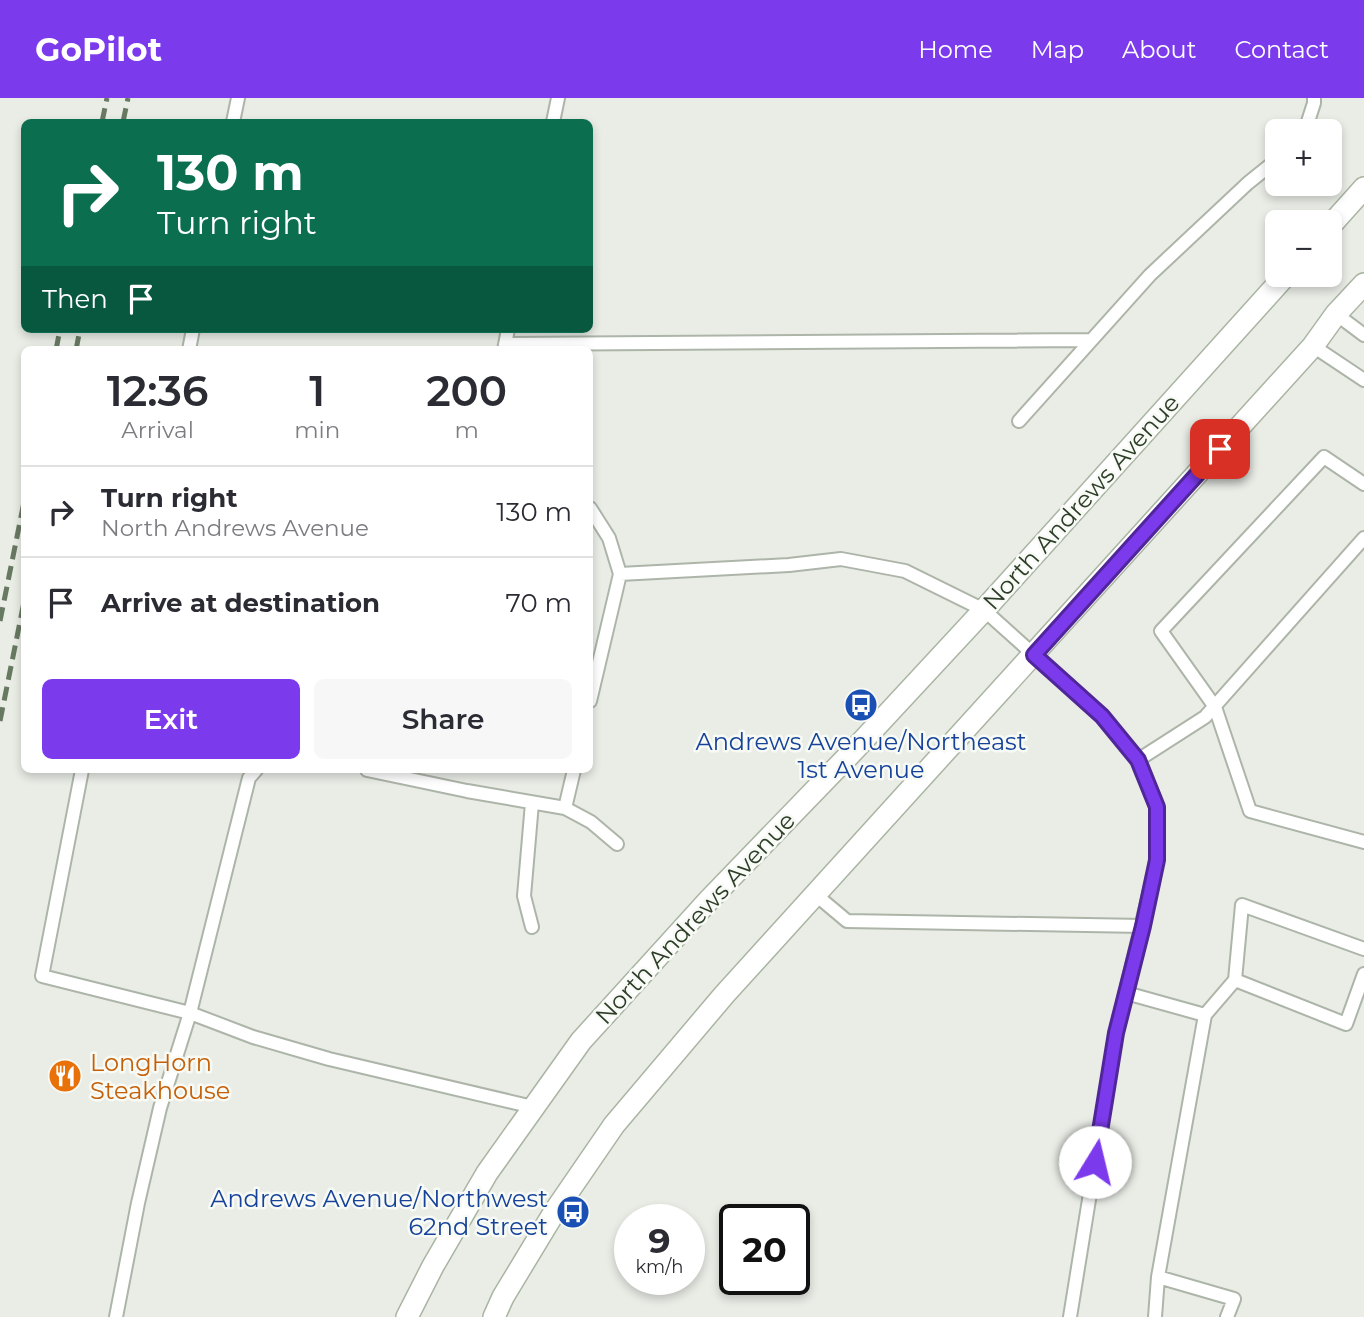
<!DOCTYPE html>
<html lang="en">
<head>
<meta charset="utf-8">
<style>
	:root { --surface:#fff; --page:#f7f7f7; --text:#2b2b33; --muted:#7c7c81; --line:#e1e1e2; --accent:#7c3aed }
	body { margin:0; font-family:Montserrat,sans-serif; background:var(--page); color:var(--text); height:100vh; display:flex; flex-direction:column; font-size:26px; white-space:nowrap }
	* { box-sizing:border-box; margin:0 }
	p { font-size:23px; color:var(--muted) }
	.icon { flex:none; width:38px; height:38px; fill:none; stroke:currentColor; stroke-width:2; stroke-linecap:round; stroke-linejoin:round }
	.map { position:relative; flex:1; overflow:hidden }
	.drawer { position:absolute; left:21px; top:248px; width:572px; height:427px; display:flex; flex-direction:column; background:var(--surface); border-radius:10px; box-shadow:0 4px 10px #0003 }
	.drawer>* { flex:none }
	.banner { position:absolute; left:21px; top:21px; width:572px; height:214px; border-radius:10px; box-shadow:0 4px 10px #0003; background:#0b6e4f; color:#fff; overflow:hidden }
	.fabs { position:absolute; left:1265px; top:21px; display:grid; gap:14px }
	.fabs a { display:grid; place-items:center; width:77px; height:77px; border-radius:10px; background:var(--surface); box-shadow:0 4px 10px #0003; font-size:35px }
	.speed { position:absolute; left:614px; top:1106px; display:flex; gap:14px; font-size:35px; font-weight:700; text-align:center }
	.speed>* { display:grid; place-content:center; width:91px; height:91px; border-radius:50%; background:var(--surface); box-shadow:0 4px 10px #0003; line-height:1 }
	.speed small { font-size:18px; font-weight:400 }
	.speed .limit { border:4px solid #111; border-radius:10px; background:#fff; color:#111 }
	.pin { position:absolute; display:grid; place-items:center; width:60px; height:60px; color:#fff; margin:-30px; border-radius:14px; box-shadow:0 4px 10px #0006 }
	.me { position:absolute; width:77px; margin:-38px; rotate:9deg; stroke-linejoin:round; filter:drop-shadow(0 0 5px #0008) }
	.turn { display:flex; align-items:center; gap:24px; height:147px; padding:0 21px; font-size:32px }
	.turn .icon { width:91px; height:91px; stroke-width:2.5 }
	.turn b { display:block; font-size:49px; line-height:60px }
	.then { display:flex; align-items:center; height:66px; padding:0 21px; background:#0003; gap:14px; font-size:26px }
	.eta { display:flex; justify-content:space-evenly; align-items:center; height:119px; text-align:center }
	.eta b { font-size:42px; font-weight:600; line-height:49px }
	.button { display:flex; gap:14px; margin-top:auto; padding:14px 21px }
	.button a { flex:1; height:80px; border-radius:10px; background:var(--accent); color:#fff; font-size:28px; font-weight:600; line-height:80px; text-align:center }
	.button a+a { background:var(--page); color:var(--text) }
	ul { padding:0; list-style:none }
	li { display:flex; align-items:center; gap:21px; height:91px; padding:0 21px; border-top:2px solid var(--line) }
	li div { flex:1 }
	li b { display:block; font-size:26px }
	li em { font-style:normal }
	header { display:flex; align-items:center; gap:42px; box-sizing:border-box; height:98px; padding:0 35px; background:var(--accent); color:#fff }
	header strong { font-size:33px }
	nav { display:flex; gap:38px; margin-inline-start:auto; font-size:24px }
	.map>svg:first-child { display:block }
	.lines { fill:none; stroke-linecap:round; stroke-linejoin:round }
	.lane-casing { stroke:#adb5a9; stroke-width:16 }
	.secondary-casing { stroke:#a9b5a2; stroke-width:24 }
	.lane { stroke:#fff; stroke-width:12 }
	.secondary { stroke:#fff; stroke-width:21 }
	.rail { stroke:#687962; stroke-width:5; stroke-dasharray:14 7; stroke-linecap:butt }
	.route-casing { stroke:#51269a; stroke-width:18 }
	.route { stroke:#7c3aed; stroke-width:12 }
	.labels { text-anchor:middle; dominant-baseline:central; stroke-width:5; stroke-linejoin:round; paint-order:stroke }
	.street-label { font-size:24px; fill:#2d3d27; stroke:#f8faf6 }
	.transit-label { font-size:24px; fill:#164399; stroke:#f8faf6 }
	.food-label { font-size:24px; fill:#c56008; stroke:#f8faf6; text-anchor:start }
</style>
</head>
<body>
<header>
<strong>GoPilot</strong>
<nav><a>Home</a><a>Map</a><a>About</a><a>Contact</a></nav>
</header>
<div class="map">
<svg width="1364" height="1219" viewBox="0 0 1364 1219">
	<rect width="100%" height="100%" fill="#e9ede6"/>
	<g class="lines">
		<defs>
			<path id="lane" d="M233,24L238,0
				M553,24L558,0
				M1305,33L1314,5V0
				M1336,216L1364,237
				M505,246L1091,242
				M1313,248L1364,282
				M189,252L193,231
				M504,252L508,231
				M1019,323L1150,177L1248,85L1278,61
				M1364,386L1324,359L1161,533L1215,609L1250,713L1364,744
				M590,410L609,440L620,476
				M590,603L620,476L789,467L841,461L905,473L984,512L1102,618L1138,662L1157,710V762L1116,935L1070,1219
				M1138,662L1205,619L1364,440
				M82,672L42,878L190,915L253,939L329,961L533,1009
				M367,672L467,693L565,710L574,672
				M532,705L524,798L532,829
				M565,710L591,724L617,746
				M816,797L847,823L1143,828
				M1364,851L1242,807L1235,882L1346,926L1364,876
				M1126,895L1205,917
				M1158,1179L1234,1201L1227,1219
				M116,1219L138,1105L160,1010L190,915L249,680L256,672
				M1155,1219L1158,1179L1205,917L1235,882"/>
			<path id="secondary" d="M1330,128L1364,90
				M407,1219L433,1168L487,1075L581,943L709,802L856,650L984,512L1286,177
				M494,1219L503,1199L555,1113L614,1027L724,897L1313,248L1336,216L1364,186"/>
		</defs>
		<use href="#lane" class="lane-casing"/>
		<use href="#secondary" class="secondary-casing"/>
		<use href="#lane" class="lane"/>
		<use href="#secondary" class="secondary"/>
		<path class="rail" d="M102,24L107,0
			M123,24L128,0
			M56,252L60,231
			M76,252L80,231
			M0,523L24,404
			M0,623L24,504"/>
	</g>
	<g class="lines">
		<defs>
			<path id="route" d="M1095,1064L1116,935L1143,828L1157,762V709L1138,662L1102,618L1034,557L1220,351"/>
		</defs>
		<use href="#route" class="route-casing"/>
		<use href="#route" class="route"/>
	</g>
	<defs>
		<symbol id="bus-disc" viewBox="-11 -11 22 22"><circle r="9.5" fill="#1a4fb4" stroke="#f8faf6"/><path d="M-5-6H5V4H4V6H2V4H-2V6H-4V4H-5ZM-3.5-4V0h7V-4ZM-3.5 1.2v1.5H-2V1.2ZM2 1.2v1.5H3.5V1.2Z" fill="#fff"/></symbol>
		<symbol id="restaurant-disc" viewBox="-11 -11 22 22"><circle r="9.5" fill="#e8710a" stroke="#f8faf6"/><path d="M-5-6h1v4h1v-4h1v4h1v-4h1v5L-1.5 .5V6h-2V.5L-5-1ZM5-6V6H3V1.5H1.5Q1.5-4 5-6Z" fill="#fff"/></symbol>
	</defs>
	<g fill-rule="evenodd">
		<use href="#bus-disc" x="842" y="588" width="38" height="38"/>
		<use href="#restaurant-disc" x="46" y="959" width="38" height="38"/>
		<use href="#bus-disc" x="554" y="1095" width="38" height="38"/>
	</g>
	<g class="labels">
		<g class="street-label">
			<text transform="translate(1081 404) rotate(-48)">North Andrews Avenue</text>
			<text transform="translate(695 820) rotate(-47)">North Andrews Avenue</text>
		</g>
		<g class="transit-label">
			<text x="861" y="643">Andrews Avenue/Northeast<tspan x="861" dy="28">1st Avenue</tspan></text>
			<text x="548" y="1100" text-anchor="end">Andrews Avenue/Northwest<tspan x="548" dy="28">62nd Street</tspan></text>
		</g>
		<g class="food-label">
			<text x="90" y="964">LongHorn<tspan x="90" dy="28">Steakhouse</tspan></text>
		</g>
	</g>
</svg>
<div class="fabs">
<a>+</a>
<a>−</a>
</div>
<div class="speed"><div>9<small>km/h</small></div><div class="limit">20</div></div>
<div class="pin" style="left:1220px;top:351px;background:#d93025"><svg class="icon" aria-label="arrive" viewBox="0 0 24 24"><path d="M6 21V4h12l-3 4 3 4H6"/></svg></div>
<svg class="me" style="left:1095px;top:1064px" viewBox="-20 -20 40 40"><circle r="19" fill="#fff"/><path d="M0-13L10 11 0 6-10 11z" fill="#7c3aed"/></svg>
<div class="banner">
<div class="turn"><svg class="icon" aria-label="right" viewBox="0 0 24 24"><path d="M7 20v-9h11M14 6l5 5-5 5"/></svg><div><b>130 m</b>Turn right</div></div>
<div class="then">Then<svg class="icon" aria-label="arrive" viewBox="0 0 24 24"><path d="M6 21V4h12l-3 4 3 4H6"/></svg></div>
</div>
<section class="drawer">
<div class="eta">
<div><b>12:36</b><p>Arrival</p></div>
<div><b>1</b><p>min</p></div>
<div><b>200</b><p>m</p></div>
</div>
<ul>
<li><svg class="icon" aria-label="right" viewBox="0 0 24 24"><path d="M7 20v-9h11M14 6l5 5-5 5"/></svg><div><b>Turn right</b><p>North Andrews Avenue</p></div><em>130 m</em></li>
<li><svg class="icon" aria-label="arrive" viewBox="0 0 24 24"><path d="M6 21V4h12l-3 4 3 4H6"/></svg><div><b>Arrive at destination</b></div><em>70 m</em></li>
</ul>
<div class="button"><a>Exit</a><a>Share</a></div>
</section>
</div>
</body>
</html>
